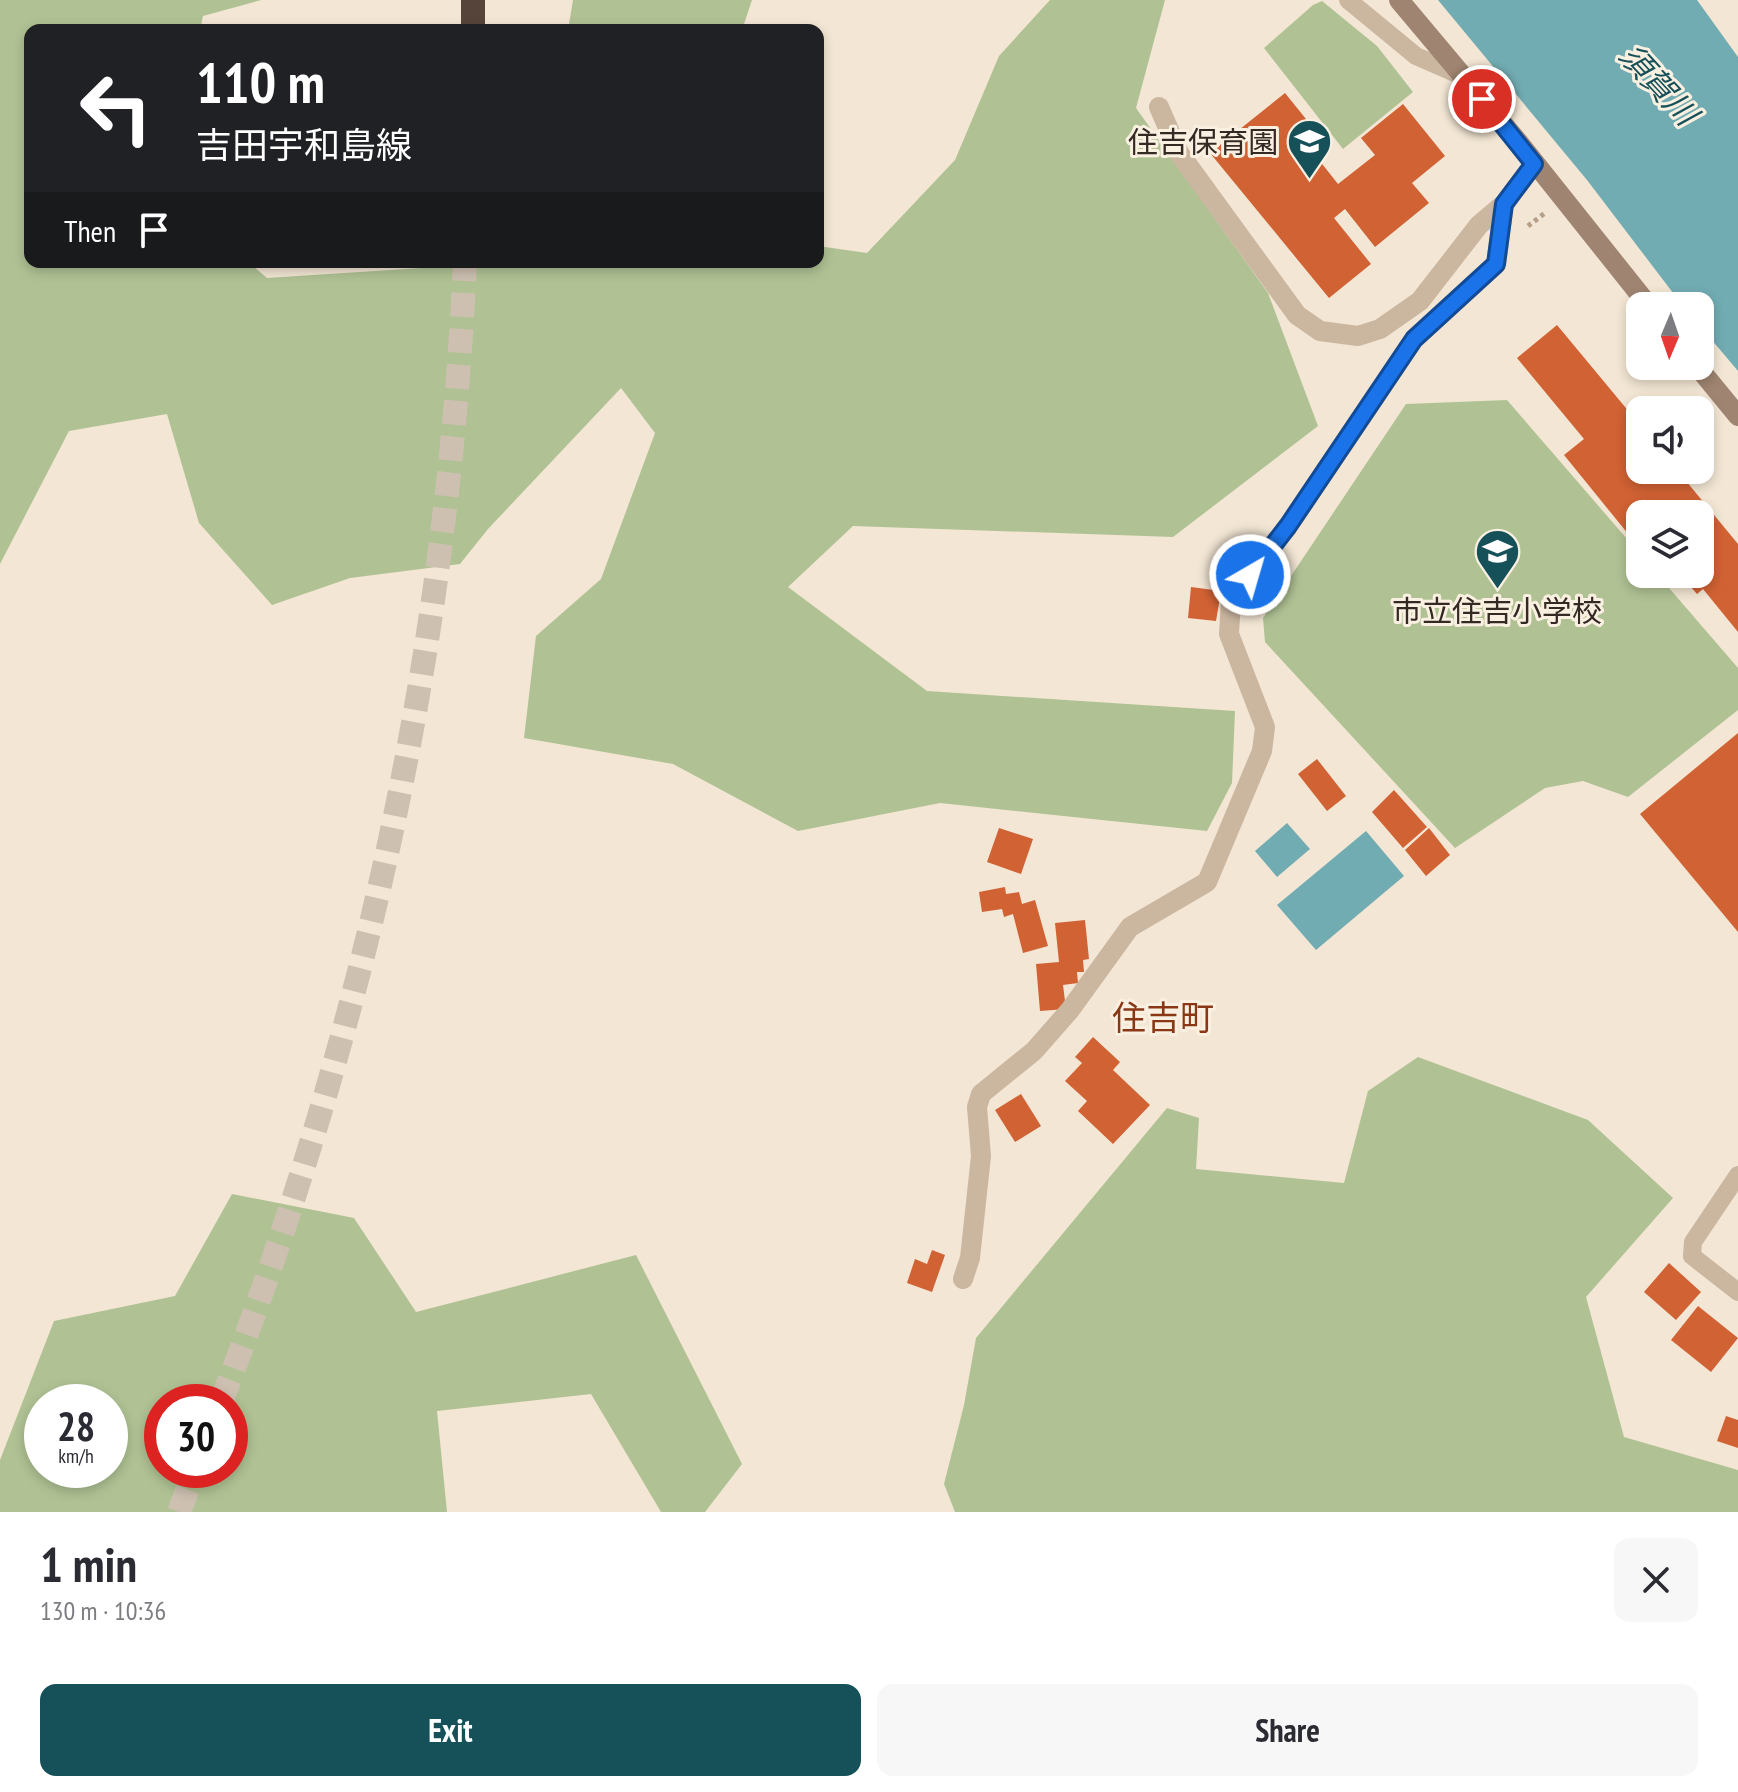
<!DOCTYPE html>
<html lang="en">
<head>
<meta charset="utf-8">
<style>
	:root { --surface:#fff; --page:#f7f7f7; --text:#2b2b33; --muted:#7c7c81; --accent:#165159 }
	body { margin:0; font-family:"PT Sans Narrow","Noto Sans JP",sans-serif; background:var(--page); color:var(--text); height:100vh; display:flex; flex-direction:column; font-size:30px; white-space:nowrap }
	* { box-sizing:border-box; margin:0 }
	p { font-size:26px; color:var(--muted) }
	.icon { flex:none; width:44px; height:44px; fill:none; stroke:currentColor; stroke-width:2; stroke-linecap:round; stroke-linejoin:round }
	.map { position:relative; height:1512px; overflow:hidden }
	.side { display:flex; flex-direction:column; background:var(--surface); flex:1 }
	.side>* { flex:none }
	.hud { position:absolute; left:24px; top:24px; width:800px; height:244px; border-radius:16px; box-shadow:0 4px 12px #0003; background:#202124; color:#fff; overflow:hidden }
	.needle { width:52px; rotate:182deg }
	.fabs { position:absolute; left:1626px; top:292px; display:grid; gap:16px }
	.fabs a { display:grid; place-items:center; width:88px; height:88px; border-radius:16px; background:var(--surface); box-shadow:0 4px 12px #0003; font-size:40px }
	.speed { position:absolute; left:24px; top:1384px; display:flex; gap:16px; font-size:40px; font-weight:700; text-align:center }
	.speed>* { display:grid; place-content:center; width:104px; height:104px; border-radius:50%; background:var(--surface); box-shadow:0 4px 12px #0003; line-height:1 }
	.speed small { font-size:20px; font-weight:400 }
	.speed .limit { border:12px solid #d22; background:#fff; color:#111 }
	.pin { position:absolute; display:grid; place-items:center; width:68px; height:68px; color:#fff; margin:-34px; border:4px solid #fff; border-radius:50%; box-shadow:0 2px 8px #0007 }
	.me { position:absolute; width:88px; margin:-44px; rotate:38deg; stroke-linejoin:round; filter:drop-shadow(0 0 6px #0008) }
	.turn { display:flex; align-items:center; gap:28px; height:168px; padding:0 40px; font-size:36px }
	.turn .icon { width:104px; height:104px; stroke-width:2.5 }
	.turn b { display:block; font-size:56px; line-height:68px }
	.then { display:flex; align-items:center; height:76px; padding:0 40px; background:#0003; gap:16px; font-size:30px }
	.round { display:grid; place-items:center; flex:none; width:84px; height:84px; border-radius:16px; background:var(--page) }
	.overview { display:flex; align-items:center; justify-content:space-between; height:136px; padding:0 40px }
	h1 { font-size:48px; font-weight:700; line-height:60px }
	.action { display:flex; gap:16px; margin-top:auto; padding:16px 40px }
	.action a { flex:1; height:92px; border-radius:16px; background:var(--accent); color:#fff; font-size:32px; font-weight:700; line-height:92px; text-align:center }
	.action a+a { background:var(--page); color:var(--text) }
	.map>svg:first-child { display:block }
	.green { fill:#b0c294; fill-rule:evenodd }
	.water { fill:#71acb2 }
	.building { fill:#d16234 }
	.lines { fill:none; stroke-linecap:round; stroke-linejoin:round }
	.highway-tunnel { stroke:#cdc0b1; stroke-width:24; stroke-dasharray:24 12; stroke-linecap:butt }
	.path { stroke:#b7a08a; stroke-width:5; stroke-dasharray:4 4; stroke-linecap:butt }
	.lane { stroke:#cbb6a0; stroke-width:18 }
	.street { stroke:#cbb6a0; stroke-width:20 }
	.secondary { stroke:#9f8471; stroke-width:20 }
	.highway { stroke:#56443a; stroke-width:24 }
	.route-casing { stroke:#114b97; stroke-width:20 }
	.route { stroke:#1a73e8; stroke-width:14 }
	.labels { text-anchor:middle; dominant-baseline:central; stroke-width:6; stroke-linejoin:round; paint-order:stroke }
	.poi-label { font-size:30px; fill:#342a24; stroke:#faf0e1; text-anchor:end }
	.water-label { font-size:32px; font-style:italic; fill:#165159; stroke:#faf0e1 }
	.quarter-label { font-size:34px; fill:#8a3716; stroke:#faf0e1 }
</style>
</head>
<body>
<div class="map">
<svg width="1738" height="1512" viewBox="0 0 1738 1512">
	<rect width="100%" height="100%" fill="#f3e6d4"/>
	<path class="green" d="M0,0H261L203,16L200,30H30V262H248L267,278L513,262H818V246L867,253L955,160L999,56L1050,0H1165L1136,108L1268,293L1318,426L1173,537L853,526L788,587L927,691L1235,711L1232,783L1207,831L940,803L798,831L673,764L524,738L536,636L601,579L655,433L621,388L488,529L460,564L350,578L272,605L199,523L167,414L69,431L0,564Z
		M573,0H752L742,30H568Z
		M1322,1L1377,46L1413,92L1343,149L1264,48L1313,5Z
		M1507,400L1640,554V574H1657L1738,668V710L1628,797L1583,781L1545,788L1455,848L1265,642L1263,618L1406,404Z
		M1418,1057L1588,1120L1673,1198L1586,1297L1624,1437L1738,1470V1512H955L944,1484L964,1405L976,1338L1167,1108L1199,1118L1196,1169L1344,1183L1368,1091Z
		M232,1194L354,1218L416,1312L636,1255L742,1464L705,1512H661L591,1394L437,1411L447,1512H0V1460L54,1321L175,1296ZM110,1402V1470H42V1402ZM230,1402V1470H162V1402Z"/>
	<path class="water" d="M1438,0H1697L1738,57V371L1700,326V306H1683L1587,180Z
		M1287,823L1310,849L1277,877L1255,851Z
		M1366,831L1404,876L1316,950L1277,905Z"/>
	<path class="building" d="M1285,93L1331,150L1319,160L1338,184L1375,155L1361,138L1403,104L1445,156L1412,183L1429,203L1375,247L1345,209L1334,218L1371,264L1329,298L1210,153Z
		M1557,325L1640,425V470H1677L1738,544V632L1703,589L1697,594L1690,586L1699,578L1696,574H1700V514H1640V526L1629,535L1564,455L1584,439L1517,358Z
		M1191,587L1221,591L1216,621L1188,618Z
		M1738,733V932L1640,814Z
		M1317,759L1346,796L1327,811L1298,774Z
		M1394,790L1427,827L1403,848L1372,812Z
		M999,828L1033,839L1021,874L987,862Z
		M1429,828L1450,855L1426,876L1405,850Z
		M1005,887L1006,894L1019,892L1022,904L1035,900L1048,946L1023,953L1013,914L1004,917L1002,909L982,912L979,892Z
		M1085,920L1089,959L1083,960L1084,972H1077L1078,983L1063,985L1066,1009L1040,1011L1036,964L1059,962L1055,923Z
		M1093,1037L1120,1062L1113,1070L1150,1105L1113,1144L1078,1111L1087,1101L1065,1081L1082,1063L1075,1057Z
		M1021,1094L1041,1126L1015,1142L995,1110Z
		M932,1250L945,1255L932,1292L907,1283L915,1259L927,1264Z
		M1669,1263L1701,1292L1676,1320L1644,1292Z
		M1698,1306L1738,1338L1711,1372L1671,1340Z
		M1726,1416L1738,1420V1448L1717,1441Z"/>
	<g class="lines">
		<path class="highway-tunnel" d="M221,1402C362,1040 448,650 465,262
			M179,1512L195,1470"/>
		<path class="path" d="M1528,226L1545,213"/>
		<path class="lane" d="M1348,0L1416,56L1464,77
			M1738,1175L1693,1242L1692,1256L1738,1292"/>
		<path class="street" d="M1159,107L1179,153L1297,315L1320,331L1358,336L1380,329L1420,301L1479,225L1504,204
			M963,1279L970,1258L981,1156L977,1107L981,1094L1034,1051L1070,1010L1130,927L1207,882L1262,751L1265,727L1229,634L1231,600L1288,526L1414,339L1496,264L1504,204L1534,164"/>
		<path class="secondary" d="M1399,0L1519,143L1649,306
			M1697,366L1738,416"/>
		<path class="highway" d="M473,30V0"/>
	</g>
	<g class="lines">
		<defs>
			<path id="route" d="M1250,575L1288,526L1414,339L1496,264L1504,204L1534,164L1482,99"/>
		</defs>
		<use href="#route" class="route-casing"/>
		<use href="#route" class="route"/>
	</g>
	<defs>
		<symbol id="school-pin" viewBox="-11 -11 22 30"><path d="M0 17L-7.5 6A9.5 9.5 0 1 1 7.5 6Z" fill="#165159" stroke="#faf0e1"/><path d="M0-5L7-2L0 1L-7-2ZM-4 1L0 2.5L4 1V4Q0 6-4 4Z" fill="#fff"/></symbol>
	</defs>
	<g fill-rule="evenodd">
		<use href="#school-pin" x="1284" y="116" width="51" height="69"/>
		<use href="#school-pin" x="1472" y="526" width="51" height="69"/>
	</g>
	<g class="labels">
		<g class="poi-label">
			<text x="1278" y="141">住吉保育園</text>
			<text x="1497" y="610" text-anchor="middle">市立住吉小学校</text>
		</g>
		<g class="water-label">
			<text transform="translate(1659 84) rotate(47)">須賀川</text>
		</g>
		<g class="quarter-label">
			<text x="1163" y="1017">住吉町</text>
		</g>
	</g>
</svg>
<div class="fabs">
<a><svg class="needle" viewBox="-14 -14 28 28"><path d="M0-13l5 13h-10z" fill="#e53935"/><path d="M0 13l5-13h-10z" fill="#7c7c81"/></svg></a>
<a><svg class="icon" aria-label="sound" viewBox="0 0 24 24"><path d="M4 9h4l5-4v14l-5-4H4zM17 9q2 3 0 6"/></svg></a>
<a><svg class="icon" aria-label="layers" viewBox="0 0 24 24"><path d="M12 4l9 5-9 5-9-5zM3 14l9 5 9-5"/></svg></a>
</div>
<div class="speed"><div>28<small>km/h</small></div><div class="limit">30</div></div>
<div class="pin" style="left:1482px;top:99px;background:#d93025"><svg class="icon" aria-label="arrive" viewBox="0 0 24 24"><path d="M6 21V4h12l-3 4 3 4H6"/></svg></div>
<svg class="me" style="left:1250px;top:575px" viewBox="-20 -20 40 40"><circle r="17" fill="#1a73e8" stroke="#fff" stroke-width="3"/><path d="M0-11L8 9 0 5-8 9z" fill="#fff"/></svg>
<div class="hud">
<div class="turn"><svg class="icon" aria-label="left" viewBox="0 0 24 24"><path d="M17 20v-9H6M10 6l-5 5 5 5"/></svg><div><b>110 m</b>吉田宇和島線</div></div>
<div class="then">Then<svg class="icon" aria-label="arrive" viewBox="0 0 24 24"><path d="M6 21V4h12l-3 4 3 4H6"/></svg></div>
</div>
</div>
<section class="side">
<div class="overview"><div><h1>1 min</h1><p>130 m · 10:36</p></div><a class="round"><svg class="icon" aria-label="close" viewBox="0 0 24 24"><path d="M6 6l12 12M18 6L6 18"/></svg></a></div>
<div class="action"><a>Exit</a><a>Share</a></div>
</section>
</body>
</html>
